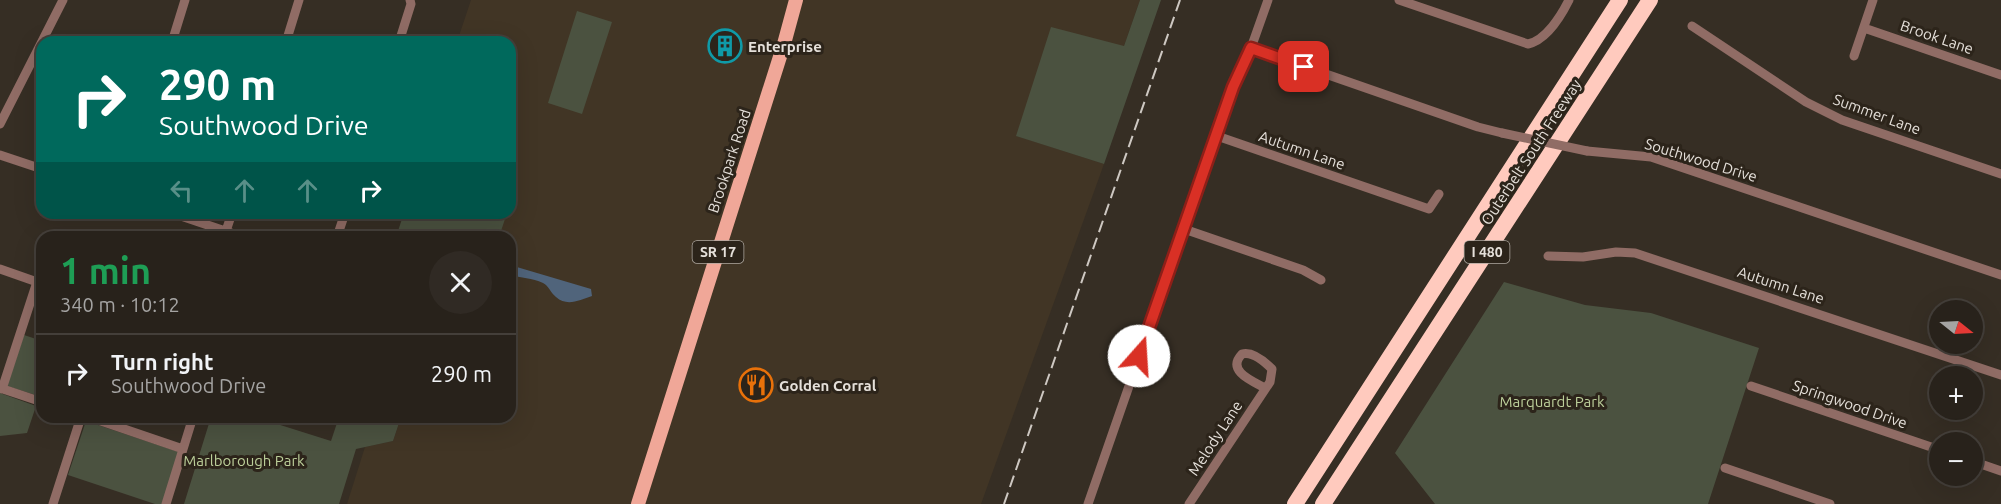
<!DOCTYPE html>
<html lang="en">
<head>
<meta charset="utf-8">
<style>
	:root { --surface:#28221b; --page:#302a24; --text:#f1f3f6; --muted:#a5a4a3; --line:#443f3a }
	body { margin:0; font-family:Ubuntu,sans-serif; background:var(--page); color:var(--text); height:100vh; display:flex; flex-direction:column; font-size:22px; white-space:nowrap }
	* { box-sizing:border-box; margin:0 }
	p { font-size:20px; color:var(--muted) }
	.icon { flex:none; width:33px; height:33px; fill:none; stroke:currentColor; stroke-width:2; stroke-linecap:round; stroke-linejoin:round }
	.map { position:relative; flex:1; overflow:hidden }
	.drawer { position:absolute; left:36px; top:231px; width:480px; height:192px; display:flex; flex-direction:column; background:var(--surface); border-radius:18px; box-shadow:0 6px 24px #0002,0 0 0 2px var(--line) }
	.drawer>* { flex:none }
	.banner { position:absolute; left:36px; top:36px; width:480px; height:183px; border-radius:18px; box-shadow:0 6px 24px #0002,0 0 0 2px var(--line); background:#00695c; color:#fff; overflow:hidden }
	.needle { width:39px; rotate:108deg }
	.controls { position:absolute; left:1929px; top:300px; display:grid; gap:12px }
	.controls a { display:grid; place-items:center; width:54px; height:54px; border-radius:50%; background:var(--surface); box-shadow:0 6px 24px #0002,0 0 0 2px var(--line); font-size:30px }
	.pin { position:absolute; display:grid; place-items:center; width:51px; height:51px; color:#fff; margin:-26px; border-radius:12px; box-shadow:0 3px 9px #0006 }
	.me { position:absolute; width:66px; margin:-33px; rotate:19deg; stroke-linejoin:round; filter:drop-shadow(0 0 4px #0008) }
	.turn { display:flex; align-items:center; gap:21px; height:126px; padding:0 24px; font-size:27px }
	.turn .icon { width:78px; height:78px; stroke-width:2.5 }
	.turn b { display:block; font-size:42px; line-height:51px }
	.lanes { display:flex; align-items:center; height:57px; padding:0 24px; background:#0003; justify-content:center; gap:30px; direction:ltr }
	.lanes .off { opacity:.35 }
	.round { display:grid; place-items:center; flex:none; width:63px; height:63px; border-radius:32px; background:var(--page) }
	.head { display:flex; align-items:center; justify-content:space-between; height:102px; padding:0 24px }
	h1 { font-size:36px; font-weight:700; line-height:45px; color:#1e9e55 }
	ul { padding:0; list-style:none }
	li { display:flex; align-items:center; gap:18px; height:78px; padding:0 24px; border-top:2px solid var(--line) }
	li div { flex:1 }
	li b { display:block; font-size:22px }
	li em { font-style:normal }
	.map>svg:first-child { display:block }
	.built { fill:#413525 }
	.green { fill:#4b5240 }
	.water { fill:#50647b }
	.lines { fill:none; stroke-linecap:round; stroke-linejoin:round }
	.minor { stroke:#906c65; stroke-width:9 }
	.primary { stroke:#f0a798; stroke-width:14 }
	.motorway { stroke:#ffcabe; stroke-width:16 }
	.rail { stroke:#cec8c2; stroke-width:2; stroke-dasharray:12 6; stroke-linecap:butt }
	.minor-bridge { stroke:#906c65; stroke-width:9 }
	.route-casing { stroke:#8d1f18; stroke-width:15 }
	.route { stroke:#d93025; stroke-width:10 }
	.labels { text-anchor:middle; dominant-baseline:central; stroke-width:6; stroke-linejoin:round; paint-order:stroke }
	.shield { fill:#2c241a; stroke:#aea8a0; stroke-width:1.5 }
	.shield-label { font-size:14px; font-weight:bold; fill:#e5e0da }
	.street-label { font-size:15px; fill:#e5e0da; stroke:#2c241a }
	.poi-label { font-size:15px; font-weight:bold; fill:#e5e0da; stroke:#2c241a; text-anchor:start }
	.park-label { font-size:15px; fill:#bccf9a; stroke:#2c241a }
</style>
</head>
<body>
<div class="map">
<svg width="2001" height="504" viewBox="0 0 2001 504">
	<rect width="100%" height="100%" fill="#362e24"/>
	<path class="built" d="M471,0H792L634,504H347L365,447L393,441L401,417H510V237H499L504,219L485,213H510V42H457Z
		M801,0H1140L1124,46L1017,136L1104,164L981,504H644Z"/>
	<path class="green" d="M1140,0H1161L1104,164L1016,136L1051,27L1124,46Z
		M577,11L612,22L582,114L548,103Z
		M404,213H485L505,219L499,237H396Z
		M1504,282L1585,305L1651,313L1759,348L1708,504H1435L1395,453Z
		M24,335L42,341V397L7,386Z
		M0,393L36,406L27,433L0,436Z
		M211,417H255L331,441L339,417H401L393,441L356,449L339,504H184Z
		M86,421L179,452L162,504H155L68,475Z"/>
	<path class="water" d="M510,265L591,289L592,296C580,300 567,307 556,297C550,292 549,286 543,283C532,278 521,278 510,275Z"/>
	<g class="lines">
		<path class="minor" d="M1399,0L1528,44C1546,40 1561,16 1569,0
			M1692,26L1806,102L1842,120L2001,174
			M1864,28L2001,75
			M172,42L185,0
			M286,42L299,0
			M399,42L411,4L410,0
			M1251,48L1478,127L1502,133
			M1854,56L1873,0
			M0,124L63,0
			M1217,136L1429,209L1439,194
			M1587,151L1651,157L2001,275
			M0,155L42,169
			M172,213L243,237
			M1184,229L1303,270L1321,280
			M226,231L232,213
			M337,237L345,213
			M1548,256L1583,257L1616,252L1635,253L2001,375
			M0,269L40,283
			M1751,386L1940,450
			M0,388L42,402
			M2,389L37,282
			M89,417L183,449
			M1972,461L2001,471
			M1725,468L1830,504
			M53,504L81,417
			M166,504L193,417
			M1088,504L1233,87L1251,48L1268,0
			M1189,504L1270,382L1272,369C1265,362 1252,351 1242,354C1226,371 1252,381 1265,388"/>
		<path class="primary" d="M638,504L784,44L796,0"/>
		<path class="motorway" d="M1295,504L1620,0
			M1323,504L1650,0"/>
		<path class="rail" d="M1004,504L1180,0"/>
		<path class="minor-bridge" d="M1502,133L1587,151"/>
	</g>
	<g class="lines">
		<defs>
			<path id="route" d="M1139,356L1233,87L1251,48L1304,67"/>
		</defs>
		<use href="#route" class="route-casing"/>
		<use href="#route" class="route"/>
	</g>
	<defs>
		<symbol id="building-ring" viewBox="-11 -11 22 22"><circle r="9.5" fill="#2c241a" stroke="#0f9aa8" stroke-width="1.5"/><path d="M-4-6H4V6H1V3H-1V6H-4ZM-2.5-4.3h1.7v1.8h-1.7ZM.8-4.3h1.7v1.8H.8ZM-2.5-1h1.7V.8h-1.7ZM.8-1h1.7V.8H.8Z" fill="#0f9aa8"/></symbol>
		<symbol id="restaurant-ring" viewBox="-11 -11 22 22"><circle r="9.5" fill="#2c241a" stroke="#e8710a" stroke-width="1.5"/><path d="M-5-6h1v4h1v-4h1v4h1v-4h1v5L-1.5 .5V6h-2V.5L-5-1ZM5-6V6H3V1.5H1.5Q1.5-4 5-6Z" fill="#e8710a"/></symbol>
	</defs>
	<g fill-rule="evenodd">
		<use href="#building-ring" x="706" y="27" width="38" height="38"/>
		<use href="#restaurant-ring" x="737" y="366" width="38" height="38"/>
	</g>
	<g class="labels">
		<g class="shield">
			<rect x="692.5" y="241" width="51" height="22" rx="4.5"/>
			<rect x="1464.5" y="241" width="45" height="22" rx="4.5"/>
		</g>
		<g class="shield-label">
			<text x="718" y="252">SR 17</text>
			<text x="1487" y="252">I 480</text>
		</g>
		<g class="street-label">
			<text transform="translate(1937 37) rotate(19)">Brook Lane</text>
			<text transform="translate(1877 114) rotate(20)">Summer Lane</text>
			<text transform="translate(1302 150) rotate(19)">Autumn Lane</text>
			<text transform="translate(1531 152) rotate(-57)">Outerbelt South Freeway</text>
			<text transform="translate(1701 160) rotate(17)">Southwood Drive</text>
			<text transform="translate(729 161) rotate(-72)">Brookpark Road</text>
			<text transform="translate(1781 285) rotate(18)">Autumn Lane</text>
			<text transform="translate(1850 404) rotate(19)">Springwood Drive</text>
			<text transform="translate(1215 438) rotate(-57)">Melody Lane</text>
		</g>
		<g class="poi-label">
			<text x="748" y="46">Enterprise</text>
			<text x="779" y="385">Golden Corral</text>
		</g>
		<g class="park-label">
			<text x="1552" y="401">Marquardt Park</text>
			<text x="244" y="460">Marlborough Park</text>
		</g>
	</g>
</svg>
<div class="controls">
<a><svg class="needle" viewBox="-14 -14 28 28"><path d="M0-13l5 13h-10z" fill="#e53935"/><path d="M0 13l5-13h-10z" fill="#a5a4a3"/></svg></a>
<a>+</a>
<a>−</a>
</div>
<div class="pin" style="left:1304px;top:67px;background:#d93025"><svg class="icon" aria-label="arrive" viewBox="0 0 24 24"><path d="M6 21V4h12l-3 4 3 4H6"/></svg></div>
<svg class="me" style="left:1139px;top:356px" viewBox="-20 -20 40 40"><circle r="19" fill="#fff"/><path d="M0-13L10 11 0 6-10 11z" fill="#d93025"/></svg>
<div class="banner">
<div class="turn"><svg class="icon" aria-label="right" viewBox="0 0 24 24"><path d="M7 20v-9h11M14 6l5 5-5 5"/></svg><div><b>290 m</b>Southwood Drive</div></div>
<div class="lanes"><svg class="icon off" aria-label="left" viewBox="0 0 24 24"><path d="M17 20v-9H6M10 6l-5 5 5 5"/></svg><svg class="icon off" aria-label="ahead" viewBox="0 0 24 24"><path d="M12 20V5M6 11l6-6 6 6"/></svg><svg class="icon off" aria-label="ahead" viewBox="0 0 24 24"><path d="M12 20V5M6 11l6-6 6 6"/></svg><svg class="icon" aria-label="right" viewBox="0 0 24 24"><path d="M7 20v-9h11M14 6l5 5-5 5"/></svg></div>
</div>
<section class="drawer">
<div class="head"><div><h1>1 min</h1><p>340 m · 10:12</p></div><a class="round"><svg class="icon" aria-label="close" viewBox="0 0 24 24"><path d="M6 6l12 12M18 6L6 18"/></svg></a></div>
<ul>
<li><svg class="icon" aria-label="right" viewBox="0 0 24 24"><path d="M7 20v-9h11M14 6l5 5-5 5"/></svg><div><b>Turn right</b><p>Southwood Drive</p></div><em>290 m</em></li>
</ul>
</section>
</div>
</body>
</html>
